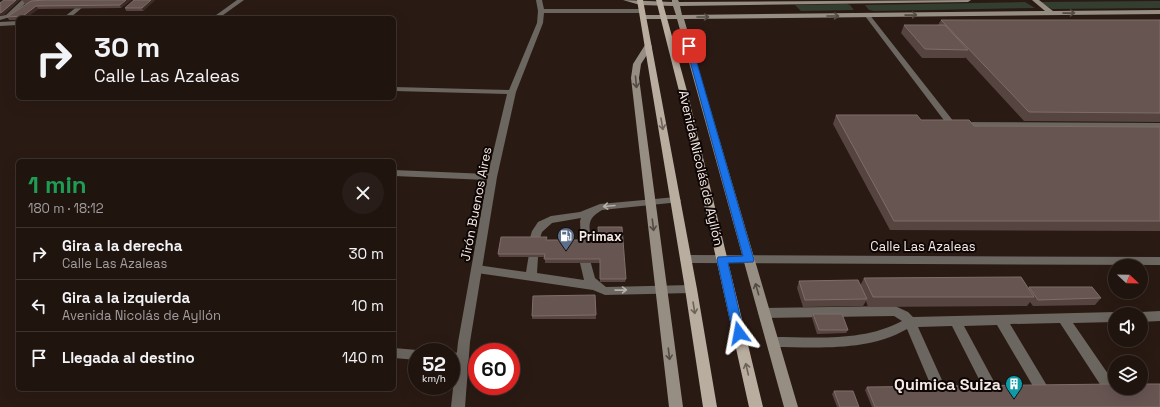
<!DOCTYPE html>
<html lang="es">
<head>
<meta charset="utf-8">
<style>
	:root { --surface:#20140f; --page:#281d18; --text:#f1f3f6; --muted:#a29e9e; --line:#3d332f }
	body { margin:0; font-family:"Space Grotesk",sans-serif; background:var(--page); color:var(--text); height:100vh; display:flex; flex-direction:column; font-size:15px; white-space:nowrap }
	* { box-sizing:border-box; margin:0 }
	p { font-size:13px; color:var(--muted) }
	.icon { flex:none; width:22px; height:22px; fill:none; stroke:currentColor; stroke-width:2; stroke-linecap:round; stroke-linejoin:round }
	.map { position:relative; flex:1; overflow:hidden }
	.panel { position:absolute; left:16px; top:159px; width:380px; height:232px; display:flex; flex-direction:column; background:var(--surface); border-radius:6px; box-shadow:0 4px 16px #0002,0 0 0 1px var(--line) }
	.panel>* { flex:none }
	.banner { position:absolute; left:16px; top:16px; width:380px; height:84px; border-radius:6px; box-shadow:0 4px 16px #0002,0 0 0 1px var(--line); background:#20140f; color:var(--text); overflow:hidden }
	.needle { width:26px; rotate:112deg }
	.controls { position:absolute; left:1108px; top:259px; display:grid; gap:8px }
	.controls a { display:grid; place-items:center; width:40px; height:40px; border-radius:50%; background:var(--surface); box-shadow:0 4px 16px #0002,0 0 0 1px var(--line); font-size:20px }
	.speed { position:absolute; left:408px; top:343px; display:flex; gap:8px; font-size:20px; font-weight:700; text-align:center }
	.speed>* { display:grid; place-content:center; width:52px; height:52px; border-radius:50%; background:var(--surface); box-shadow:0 4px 16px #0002,0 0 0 1px var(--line); line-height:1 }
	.speed small { font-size:10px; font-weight:400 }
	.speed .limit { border:6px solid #d22; background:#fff; color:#111 }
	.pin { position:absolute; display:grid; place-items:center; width:34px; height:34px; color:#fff; margin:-17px; border-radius:8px; box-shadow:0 2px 6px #0006 }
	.me { position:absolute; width:44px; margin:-22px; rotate:347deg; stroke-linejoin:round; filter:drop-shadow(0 0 3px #0008) }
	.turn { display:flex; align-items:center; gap:14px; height:84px; padding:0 12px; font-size:18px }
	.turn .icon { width:52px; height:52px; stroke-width:2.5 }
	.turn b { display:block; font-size:28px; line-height:34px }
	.round { display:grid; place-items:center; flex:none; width:42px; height:42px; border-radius:21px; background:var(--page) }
	.summary { display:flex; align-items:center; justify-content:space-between; height:68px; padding:0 12px }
	h1 { font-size:24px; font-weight:600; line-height:30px; color:#1e9e55 }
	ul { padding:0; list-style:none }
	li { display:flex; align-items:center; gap:12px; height:52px; padding:0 12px; border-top:1px solid var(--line) }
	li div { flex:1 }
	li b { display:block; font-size:15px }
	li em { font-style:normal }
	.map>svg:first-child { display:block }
	.green { fill:#333e30 }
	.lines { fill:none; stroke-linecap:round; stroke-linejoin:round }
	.service { fill:#6b665f; fill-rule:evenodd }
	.minor { fill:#6b665f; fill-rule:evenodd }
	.secondary { fill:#978e83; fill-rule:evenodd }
	.primary { fill:#b9ad9f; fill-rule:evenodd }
	.wall { fill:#564440 }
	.shaded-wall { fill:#3d2b27 }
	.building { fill:#675552; stroke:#7e6d69 }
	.oneway { stroke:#524a44 }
	.oneway2 { stroke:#6c625a }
	.oneway3 { stroke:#b7afa9 }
	.route { fill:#1a73e8; stroke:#114b97 }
	.labels { text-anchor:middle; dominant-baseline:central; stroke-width:4; stroke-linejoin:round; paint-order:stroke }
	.street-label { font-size:13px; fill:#f6eae6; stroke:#0e0705 }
	.poi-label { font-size:13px; font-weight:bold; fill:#f6eae6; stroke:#0e0705; text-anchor:start }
	.near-poi-label { font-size:16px; font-weight:bold; fill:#f6eae6; stroke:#0e0705; text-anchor:end }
</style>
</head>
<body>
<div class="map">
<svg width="1160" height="407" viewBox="0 0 1160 407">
	<rect width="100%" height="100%" fill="#2a1a14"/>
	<path class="green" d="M1160,1V8L1052,9L1040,2Z
		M1025,2L1035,8L874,11L869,10L865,5Z
		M847,4L850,5L854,10L801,11L795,5Z"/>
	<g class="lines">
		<path class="service" d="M237,0H244L219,18H212Z
			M79,5L84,6L70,18H63Z
			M865,14H869L954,122L1160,123V129L949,127L865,16Z
			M18,21V25L0,26V22Z
			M676,197L681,200L680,202L602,210C585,220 590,226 591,244L590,247H582L581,244L580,221L581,218L552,223L542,232L538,244H530L529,241L532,231L538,222L551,216L580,212L600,204Z
			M533,253L537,254L538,257L537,273L584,280L580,263L582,260H590L595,278L606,287L691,285L695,286L697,289L695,292L691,293L605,295L593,290L477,273L473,272L471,269L473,266L477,265L526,272L529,254Z
			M895,306L908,312L913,317L1115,312L1119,314H1115V322L1073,323L1115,384V388H1117L1115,392L1110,394L1105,392L1060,323L1010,324L1049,389L1047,393L1042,395L1037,393L997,325L964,326L998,389L996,393L991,395L986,393L952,326L918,327L946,389L944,393L939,395L934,393L907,329C867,352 817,347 773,347L769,346L767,342L769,338L773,337C816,337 863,342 902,321L894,316L764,318L760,316L758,313L760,310L764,308Z
			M1160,311V321L1141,322V314H1137L1141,312Z
			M394,348L417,350L422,352H417V360L394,358Z
			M450,352H451L467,354L468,358L467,362L462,363L451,362Z"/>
		<path class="minor" d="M22,0H29L10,17L0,20V16L6,15Z
			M536,0H542L544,9H642L645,11L642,13H544L543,23L516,92L497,177L470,342L465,407H451L458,342L487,180L394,176V170L488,174L507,94L394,91V87L509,90L537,23L538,11Z
			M686,255L1160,257V265L686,263L682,262L680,259L682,256Z"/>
		<path class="secondary" d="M623,0L672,2V0H678L679,2L971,0L968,2L680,6L682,15L1045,11L1032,0H1039L1053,11L1160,10V14L684,19L798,407H784L677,19H643L640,17L643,15H676L673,6L640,5Z
			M645,45H651L652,47L641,64L639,78L683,407H669L631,78L633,64Z"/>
		<path class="primary" d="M637,0H643L697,289L717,407H703L685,289Z
			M656,0H662L687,91L763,407H749L679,91Z"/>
	</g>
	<path class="wall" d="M22,0H131L121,8L38,9L26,18H18V20H9L7,17L26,4H25Z
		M155,0L143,11H126L125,8Z
		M941,20H1160V122L1024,121L965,57V58H922L901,33L904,25H938Z
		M836,115L921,120L974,126L1160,127V231L890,230L833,124Z
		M598,240L626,279L625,282H600V263H545V257H499L498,254Z
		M864,278L1028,288L1029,287L1101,298L1095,305L1033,306L1030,302L1027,306L868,307L866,301L863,306L803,307L797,288L799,281L860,286Z
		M595,295L596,319H532V316Z
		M813,314L848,330L846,333L817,334L812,318Z
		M867,387L1160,407H872L865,390Z
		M834,391L859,407H837L832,394Z"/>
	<path class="shaded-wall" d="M16,0H20L4,15L0,16V13Z
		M126,0H131L121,8L120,5Z
		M151,0H155L143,11L142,8Z
		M36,6L38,9L26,18H24L23,16Z"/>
	<path class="building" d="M4,0H16L2,12L0,13V3Z
		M45,0H126L120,5L36,6L23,16L7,17L31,1Z
		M134,0H151L142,8H125Z
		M941,20H1160V113L1029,112Z
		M904,25H945L968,50L925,49Z
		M836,115H917L921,120H969L974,126L1160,127V221H894Z
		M598,227H622L626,279H600V259H544L545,254H498L501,237H547L546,240H599Z
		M1021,277L1034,297H873L864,278Z
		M858,280L867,299L805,300L799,281Z
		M1029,287H1092L1101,298L1038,300Z
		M595,295L596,315L532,316L533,296Z
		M813,314H842L848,330H819Z
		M1115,384V388H1141V384H1160V407H875L867,387Z
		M834,391H853L859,407H840Z"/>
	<defs><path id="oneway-shaft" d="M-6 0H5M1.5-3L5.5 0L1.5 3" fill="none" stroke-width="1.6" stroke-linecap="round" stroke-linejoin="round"/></defs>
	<g class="oneway">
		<use href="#oneway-shaft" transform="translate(1069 13) rotate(-1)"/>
		<use href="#oneway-shaft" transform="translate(911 15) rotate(-1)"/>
		<use href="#oneway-shaft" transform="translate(833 16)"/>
		<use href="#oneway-shaft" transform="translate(703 17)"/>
		<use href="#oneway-shaft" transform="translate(636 82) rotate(85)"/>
		<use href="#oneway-shaft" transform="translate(653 225) rotate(83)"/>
		<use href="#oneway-shaft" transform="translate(757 289) rotate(-106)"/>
		<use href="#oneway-shaft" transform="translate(669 354) rotate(83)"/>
	</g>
	<g class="oneway2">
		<use href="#oneway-shaft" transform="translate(662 124) rotate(80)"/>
		<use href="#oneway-shaft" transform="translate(694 308) rotate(81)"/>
		<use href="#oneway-shaft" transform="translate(747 369) rotate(-103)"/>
	</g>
	<g class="oneway3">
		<use href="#oneway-shaft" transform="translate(609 206) rotate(175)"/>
		<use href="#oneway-shaft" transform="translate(621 290) rotate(-1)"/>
	</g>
	<path class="route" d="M687,45L692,46L754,260L753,262L728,263L744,333L743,337L739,338L735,337L733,333L717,260L718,257L743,256L686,46Z"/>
	<defs>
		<symbol id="fuel-pin" viewBox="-11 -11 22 30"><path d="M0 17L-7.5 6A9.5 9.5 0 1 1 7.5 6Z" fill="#5c6f8a" stroke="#0e0705"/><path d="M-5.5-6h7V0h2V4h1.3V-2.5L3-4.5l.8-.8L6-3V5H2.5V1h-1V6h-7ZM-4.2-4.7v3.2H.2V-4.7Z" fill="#fff"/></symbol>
		<symbol id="building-pin" viewBox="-11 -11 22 30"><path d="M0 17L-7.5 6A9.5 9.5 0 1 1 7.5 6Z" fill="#0f9aa8" stroke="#0e0705"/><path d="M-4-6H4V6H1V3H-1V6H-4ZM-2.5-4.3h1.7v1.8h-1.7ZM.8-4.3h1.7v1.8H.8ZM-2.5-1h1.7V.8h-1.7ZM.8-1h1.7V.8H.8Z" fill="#fff"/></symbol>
	</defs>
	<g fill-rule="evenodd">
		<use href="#fuel-pin" x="556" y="226" width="20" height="27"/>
		<use href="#building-pin" x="1004" y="374" width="20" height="27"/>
	</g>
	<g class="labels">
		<g class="street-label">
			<text transform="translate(701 168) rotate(77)">Avenida Nicolás de Ayllón</text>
			<text transform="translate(476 204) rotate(-79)">Jirón Buenos Aires</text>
			<text x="923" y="246">Calle Las Azaleas</text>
		</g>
		<g class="poi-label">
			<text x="579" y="236">Primax</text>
		</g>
		<g class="near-poi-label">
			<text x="1001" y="384">Quimica Suiza</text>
		</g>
	</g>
</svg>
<div class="controls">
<a><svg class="needle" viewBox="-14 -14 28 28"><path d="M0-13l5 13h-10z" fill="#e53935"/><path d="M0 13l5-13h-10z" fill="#a29e9e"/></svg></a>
<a><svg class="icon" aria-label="sound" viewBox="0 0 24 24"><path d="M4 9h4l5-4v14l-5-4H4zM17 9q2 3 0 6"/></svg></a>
<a><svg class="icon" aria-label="layers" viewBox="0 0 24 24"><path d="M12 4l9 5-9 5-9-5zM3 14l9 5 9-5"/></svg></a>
</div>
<div class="speed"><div>52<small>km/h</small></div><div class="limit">60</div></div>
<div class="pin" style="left:689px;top:46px;background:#d93025"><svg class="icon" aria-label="arrive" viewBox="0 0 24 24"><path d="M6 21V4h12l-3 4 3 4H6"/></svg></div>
<svg class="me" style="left:739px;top:333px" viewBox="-20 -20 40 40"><path d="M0-17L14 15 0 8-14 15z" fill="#1a73e8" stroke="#fff" stroke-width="4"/></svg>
<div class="banner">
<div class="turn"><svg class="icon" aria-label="right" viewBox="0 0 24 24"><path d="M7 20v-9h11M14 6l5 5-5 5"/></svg><div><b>30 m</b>Calle Las Azaleas</div></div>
</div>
<section class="panel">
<div class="summary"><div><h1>1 min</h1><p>180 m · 18:12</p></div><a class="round"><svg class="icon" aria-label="close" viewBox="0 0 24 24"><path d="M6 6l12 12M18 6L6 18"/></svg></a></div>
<ul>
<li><svg class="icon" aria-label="right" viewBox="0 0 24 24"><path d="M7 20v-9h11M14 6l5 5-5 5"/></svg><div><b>Gira a la derecha</b><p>Calle Las Azaleas</p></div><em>30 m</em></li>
<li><svg class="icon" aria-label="left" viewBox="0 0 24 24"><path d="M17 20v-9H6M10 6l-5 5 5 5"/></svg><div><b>Gira a la izquierda</b><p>Avenida Nicolás de Ayllón</p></div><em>10 m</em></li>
<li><svg class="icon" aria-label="arrive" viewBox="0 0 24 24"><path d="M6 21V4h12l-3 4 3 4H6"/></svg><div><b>Llegada al destino</b></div><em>140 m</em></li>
</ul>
</section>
</div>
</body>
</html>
